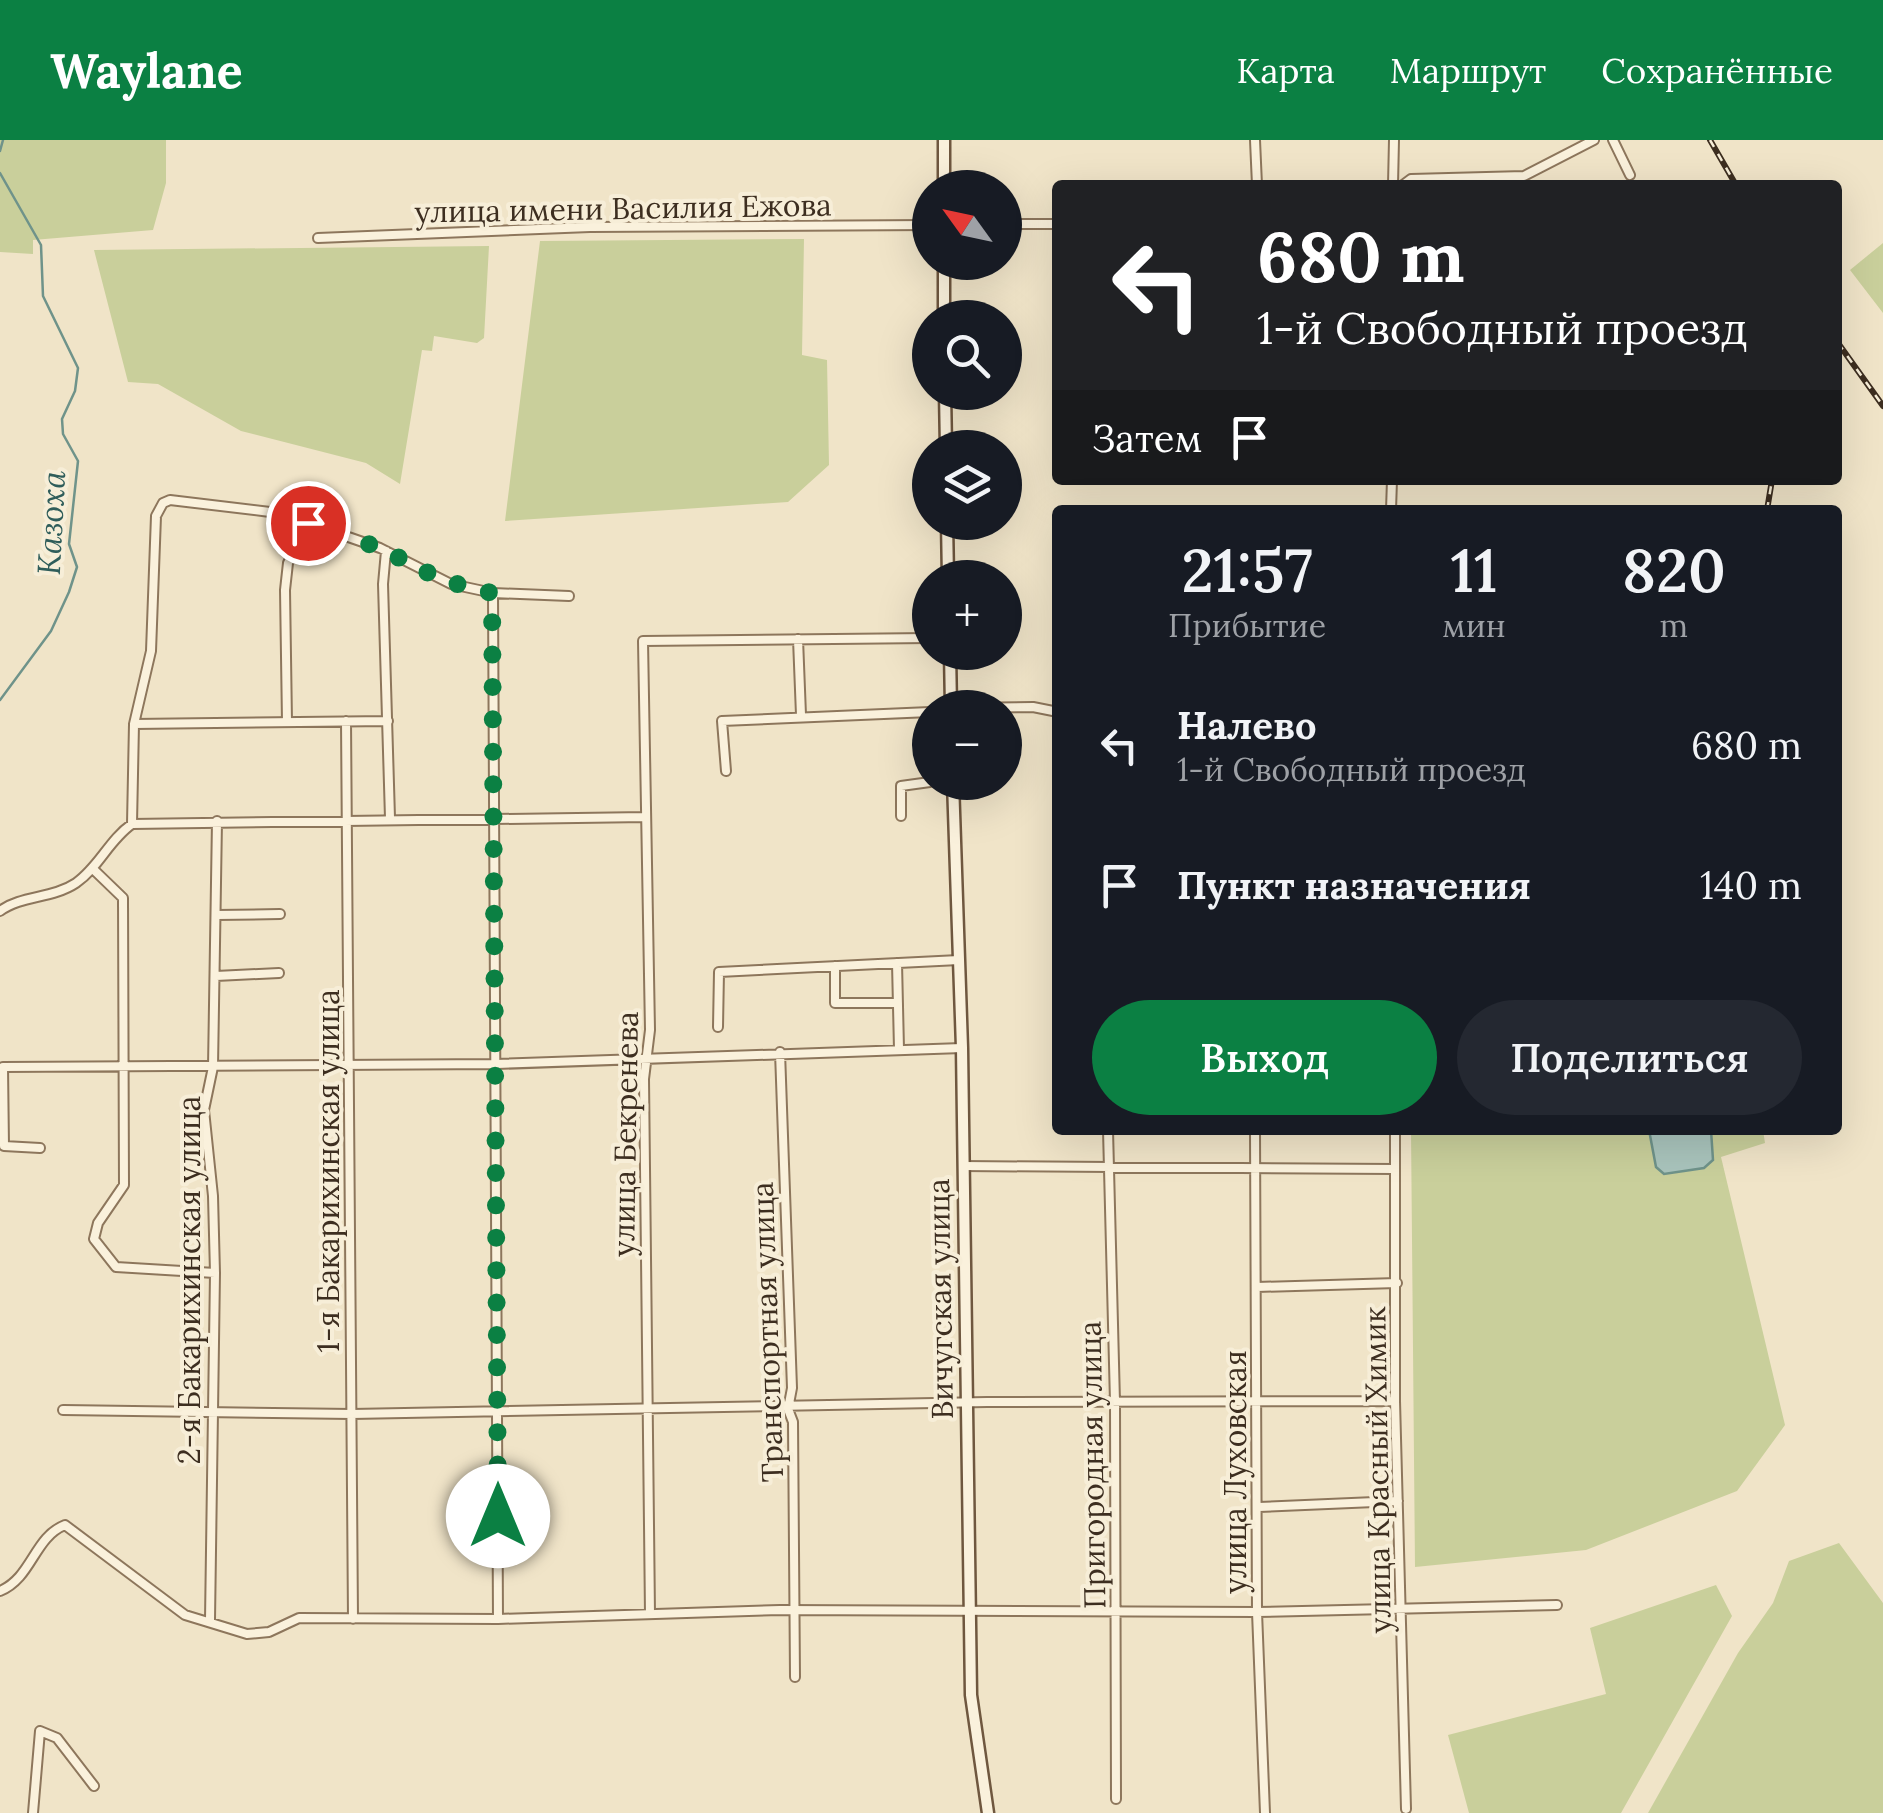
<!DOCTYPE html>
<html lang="ru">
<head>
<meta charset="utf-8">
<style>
	:root { --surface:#171b24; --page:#242831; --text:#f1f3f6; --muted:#9ea1a6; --accent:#0b8043 }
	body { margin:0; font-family:Lora,serif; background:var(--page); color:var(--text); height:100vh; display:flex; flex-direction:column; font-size:38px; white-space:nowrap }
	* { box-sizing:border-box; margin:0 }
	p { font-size:32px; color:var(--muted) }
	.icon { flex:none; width:55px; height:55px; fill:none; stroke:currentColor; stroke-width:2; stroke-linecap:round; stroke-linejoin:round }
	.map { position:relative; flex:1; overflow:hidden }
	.side { position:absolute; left:1052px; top:365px; width:790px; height:630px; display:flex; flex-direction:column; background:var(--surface); border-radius:10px; box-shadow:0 10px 40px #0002 }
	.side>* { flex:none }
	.hud { position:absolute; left:1052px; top:40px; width:790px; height:305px; border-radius:10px; box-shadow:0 10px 40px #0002; background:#202124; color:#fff; overflow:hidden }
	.needle { width:65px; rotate:303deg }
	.controls { position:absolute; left:912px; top:30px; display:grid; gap:20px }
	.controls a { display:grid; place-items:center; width:110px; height:110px; border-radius:50%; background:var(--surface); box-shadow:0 10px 40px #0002; font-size:50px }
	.pin { position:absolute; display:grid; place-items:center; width:85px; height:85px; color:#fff; margin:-42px; border:5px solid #fff; border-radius:50%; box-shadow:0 2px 10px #0007 }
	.me { position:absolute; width:110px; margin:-55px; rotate:0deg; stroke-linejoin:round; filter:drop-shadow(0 0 8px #0008) }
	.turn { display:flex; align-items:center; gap:35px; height:210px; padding:0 40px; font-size:45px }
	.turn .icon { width:130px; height:130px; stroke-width:2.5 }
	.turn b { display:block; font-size:70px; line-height:85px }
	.then { display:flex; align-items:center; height:95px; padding:0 40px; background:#0003; gap:20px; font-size:38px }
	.eta { display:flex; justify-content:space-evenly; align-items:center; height:170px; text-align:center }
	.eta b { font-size:60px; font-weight:600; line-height:70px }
	.button { display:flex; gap:20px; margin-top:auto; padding:20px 40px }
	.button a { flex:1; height:115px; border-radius:60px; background:var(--accent); color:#fff; font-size:40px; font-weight:600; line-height:115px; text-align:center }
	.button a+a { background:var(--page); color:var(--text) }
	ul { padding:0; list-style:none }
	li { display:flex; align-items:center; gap:30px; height:140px; padding:0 40px }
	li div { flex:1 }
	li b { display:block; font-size:38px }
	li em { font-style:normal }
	header { display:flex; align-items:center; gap:60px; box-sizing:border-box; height:140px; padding:0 50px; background:var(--accent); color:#fff }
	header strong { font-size:48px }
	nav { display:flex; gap:55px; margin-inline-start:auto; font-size:35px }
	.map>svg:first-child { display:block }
	.green { fill:#c9cf9b }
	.water { fill:#a9c4bc; stroke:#6f938a; stroke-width:2.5 }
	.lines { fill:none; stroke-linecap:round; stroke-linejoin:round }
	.stream { stroke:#6f938a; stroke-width:2.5 }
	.minor-casing { stroke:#8d765c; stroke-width:12 }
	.secondary-casing { stroke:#6f573f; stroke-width:15 }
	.minor { stroke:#faf1dc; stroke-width:8 }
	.secondary { stroke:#faf1dc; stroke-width:10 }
	.rail-casing { stroke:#3d2e20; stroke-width:6 }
	.rail { stroke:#f7eed8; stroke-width:2.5; stroke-dasharray:8; stroke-linecap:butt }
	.route { stroke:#0b8043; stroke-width:18; stroke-dasharray:0 32.4 }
	.labels { text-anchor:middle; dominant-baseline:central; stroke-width:8; stroke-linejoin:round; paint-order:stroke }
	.street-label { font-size:30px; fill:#3d2e20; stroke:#f7eed8 }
	.water-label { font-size:32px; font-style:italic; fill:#2f5d5a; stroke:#f7eed8 }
</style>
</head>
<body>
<header>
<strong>Waylane</strong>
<nav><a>Карта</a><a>Маршрут</a><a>Сохранённые</a></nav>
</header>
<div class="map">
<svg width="1883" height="1673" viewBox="0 0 1883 1673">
	<rect width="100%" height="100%" fill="#f0e4c8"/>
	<path class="green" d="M0,0H166V43L153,90L33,100V114L0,112Z
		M804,99L802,215L827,220L829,325L788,362L505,381L540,101Z
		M1883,103V173L1850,130Z
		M489,106L484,198L477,203L434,196L432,211L422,210L400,344L366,323L241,291L158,244L128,242L94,110Z
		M1411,990H1763L1765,1003L1721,1017L1785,1285L1737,1351L1586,1410L1415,1427Z
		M1839,1403L1883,1463V1673H1648L1738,1513L1773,1463L1789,1421Z
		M1716,1445L1732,1476L1621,1673H1469L1448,1595L1606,1554L1590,1488Z"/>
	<path class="water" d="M1649,990H1711L1713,1020L1704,1028L1664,1034L1656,1027Z"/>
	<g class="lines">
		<path class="stream" d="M0,11L3,0
			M0,33L41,105L43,156L78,228L75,251L62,279L63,294L78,321L69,404L77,427L69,452L51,491L0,560"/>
		<defs>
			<path id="minor" d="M1255,0L1257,45
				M1613,0L1630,35
				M1393,45L1394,0
				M1403,45L1411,39L1524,36L1594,0
				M1005,84H1058
				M318,98L590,87L930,85
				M1391,370L1392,340
				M386,411L383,444L390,678
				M493,453L498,1479
				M798,499L801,575
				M948,568L1033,567L1058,572
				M346,581L353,1479
				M287,582L285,450L288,423L308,383
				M134,584L388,581
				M726,631L722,581L930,572
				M901,676V646L930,642
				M132,684L134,584L151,511L156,376L163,363L170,360L270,372L308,383L380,408L451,444L493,453L569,456
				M93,729L123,758L124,1045L98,1083L94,1099L116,1127L215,1133
				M0,771C22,755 52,759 76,743C99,727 109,700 132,684L646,677
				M217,775L280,774
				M897,823L899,909
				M835,826V863H898
				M216,836L279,833
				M718,887L719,832L959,820
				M780,912L792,1248L788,1269L793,1282L795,1537
				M3,927L497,924L962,908
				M3,927L4,1006L40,1008
				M1108,990L1115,1262L1116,1659
				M1255,990L1257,1472L1265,1673
				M1395,990V1261L1406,1669
				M963,1026L1395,1029
				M1257,1147L1397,1143
				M63,1270L352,1274L987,1262L1395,1261
				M1259,1367L1398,1361
				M0,1451C32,1438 34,1397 65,1385L185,1475L247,1494L269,1492L299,1478L498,1479L780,1470L1257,1472L1557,1465
				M650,1474L644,939L650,890L643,501L930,498
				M210,1480L215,1133L213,1056L204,970L213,927L217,681
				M33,1673L40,1591L57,1598L94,1646"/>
			<path id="secondary" d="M944,0V48
				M944,122V178
				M945,252L946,308
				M947,382L948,438
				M950,512L951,568
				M953,642L962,908L971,1555L988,1673"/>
		</defs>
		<use href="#minor" class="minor-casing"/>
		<use href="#secondary" class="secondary-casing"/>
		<use href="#minor" class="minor"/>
		<use href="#secondary" class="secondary"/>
		<defs>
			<path id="rail" d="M1710,0L1736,45
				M1838,203L1883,266
				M1767,370L1772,340"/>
		</defs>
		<use href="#rail" class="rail-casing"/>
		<use href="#rail" class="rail"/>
	</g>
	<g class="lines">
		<path class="route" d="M308,383L380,408L442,440L492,453L498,1376"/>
	</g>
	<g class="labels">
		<g class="street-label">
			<text transform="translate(623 68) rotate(-1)">улица имени Василия Ежова</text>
			<text transform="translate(625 994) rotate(-89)">улица Бекренева</text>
			<text transform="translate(328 1031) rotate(-90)">1-я Бакарихинская улица</text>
			<text transform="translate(189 1140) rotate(-90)">2-я Бакарихинская улица</text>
			<text transform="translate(940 1159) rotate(-91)">Вичугская улица</text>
			<text transform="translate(767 1192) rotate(-92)">Транспортная улица</text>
			<text transform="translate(1092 1325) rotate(-91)">Пригородная улица</text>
			<text transform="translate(1377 1330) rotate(-91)">улица Красный Химик</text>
			<text transform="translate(1235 1332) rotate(-90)">улица Луховская</text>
		</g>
		<g class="water-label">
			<text transform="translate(51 383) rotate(-87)">Казоха</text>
		</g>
	</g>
</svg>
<div class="controls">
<a><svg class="needle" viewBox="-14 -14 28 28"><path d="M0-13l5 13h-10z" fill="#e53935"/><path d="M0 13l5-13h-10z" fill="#9ea1a6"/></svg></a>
<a><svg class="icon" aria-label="search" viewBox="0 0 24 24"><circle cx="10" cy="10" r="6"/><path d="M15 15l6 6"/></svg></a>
<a><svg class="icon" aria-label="layers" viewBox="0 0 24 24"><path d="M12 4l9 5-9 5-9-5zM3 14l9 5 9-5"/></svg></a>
<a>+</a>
<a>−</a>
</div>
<div class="pin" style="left:308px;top:383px;background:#d93025"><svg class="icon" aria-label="arrive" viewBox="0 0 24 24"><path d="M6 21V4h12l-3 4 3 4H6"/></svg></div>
<svg class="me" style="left:498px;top:1376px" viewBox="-20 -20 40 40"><circle r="19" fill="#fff"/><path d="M0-13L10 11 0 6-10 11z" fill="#0b8043"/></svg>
<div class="hud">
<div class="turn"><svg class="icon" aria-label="left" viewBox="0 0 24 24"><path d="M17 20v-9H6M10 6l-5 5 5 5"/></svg><div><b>680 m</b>1-й Свободный проезд</div></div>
<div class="then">Затем<svg class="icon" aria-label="arrive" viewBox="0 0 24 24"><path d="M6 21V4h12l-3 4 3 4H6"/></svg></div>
</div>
<section class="side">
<div class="eta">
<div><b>21:57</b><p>Прибытие</p></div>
<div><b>11</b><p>мин</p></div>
<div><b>820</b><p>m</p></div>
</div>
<ul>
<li><svg class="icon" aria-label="left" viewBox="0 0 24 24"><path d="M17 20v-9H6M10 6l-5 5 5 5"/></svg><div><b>Налево</b><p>1-й Свободный проезд</p></div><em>680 m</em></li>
<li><svg class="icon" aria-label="arrive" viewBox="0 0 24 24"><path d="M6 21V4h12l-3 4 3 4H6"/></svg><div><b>Пункт назначения</b></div><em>140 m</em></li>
</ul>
<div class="button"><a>Выход</a><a>Поделиться</a></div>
</section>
</div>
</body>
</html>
